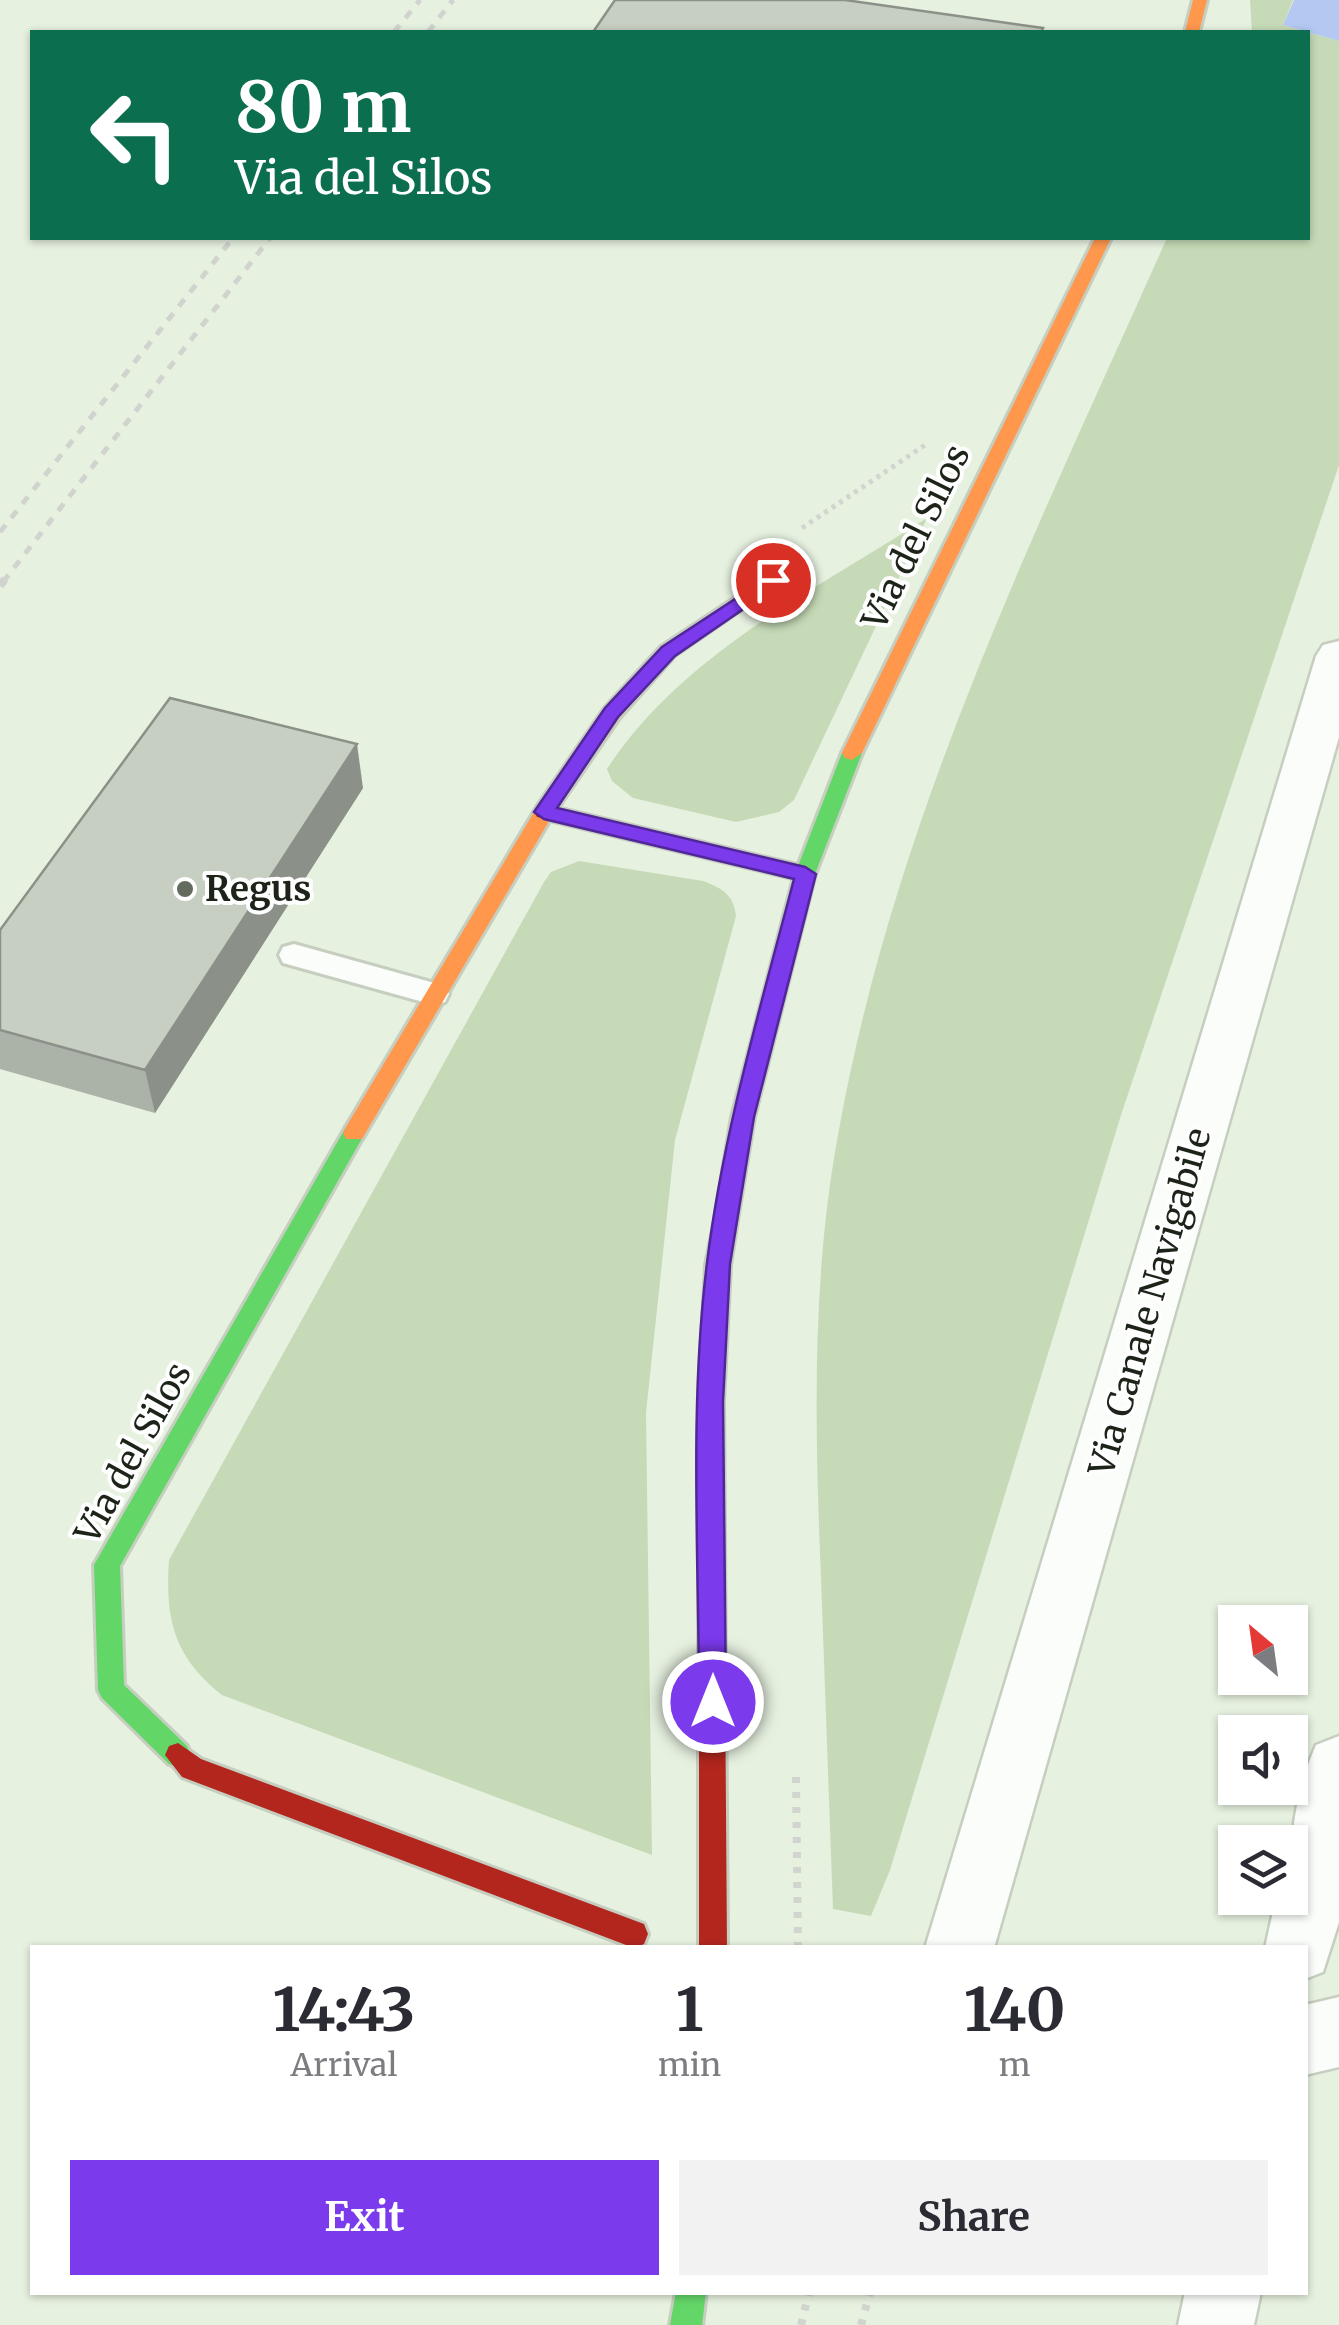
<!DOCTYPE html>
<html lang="en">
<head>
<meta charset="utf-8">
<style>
	:root { --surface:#fff; --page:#f2f2f3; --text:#2b2b33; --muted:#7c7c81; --accent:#7c3aed }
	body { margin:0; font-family:Merriweather,serif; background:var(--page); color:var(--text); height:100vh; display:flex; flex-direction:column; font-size:38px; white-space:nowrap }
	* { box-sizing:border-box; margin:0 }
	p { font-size:32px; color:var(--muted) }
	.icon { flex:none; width:55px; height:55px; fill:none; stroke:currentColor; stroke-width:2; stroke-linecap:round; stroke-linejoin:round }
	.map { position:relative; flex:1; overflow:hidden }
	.details { position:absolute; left:30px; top:1945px; width:1278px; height:350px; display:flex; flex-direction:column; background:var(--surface); border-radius:0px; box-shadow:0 2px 8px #0004 }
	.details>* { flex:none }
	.hud { position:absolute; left:30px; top:30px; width:1280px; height:210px; border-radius:0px; box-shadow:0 2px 8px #0004; background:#0b6e4f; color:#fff; overflow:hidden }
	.needle { width:65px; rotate:331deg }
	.controls { position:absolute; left:1218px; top:1605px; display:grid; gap:20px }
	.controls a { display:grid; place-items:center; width:90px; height:90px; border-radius:0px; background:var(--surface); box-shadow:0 2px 8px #0004; font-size:50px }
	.pin { position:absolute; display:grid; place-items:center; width:85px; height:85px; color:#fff; margin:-42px; border:5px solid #fff; border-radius:50%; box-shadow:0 2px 10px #0007 }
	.me { position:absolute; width:110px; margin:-55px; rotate:0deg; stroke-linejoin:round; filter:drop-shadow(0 0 8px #0008) }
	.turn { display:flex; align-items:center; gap:35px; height:210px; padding:0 40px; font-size:45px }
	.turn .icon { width:130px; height:130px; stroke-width:2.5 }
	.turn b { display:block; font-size:70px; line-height:85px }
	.eta { display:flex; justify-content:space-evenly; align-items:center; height:170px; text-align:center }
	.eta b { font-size:60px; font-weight:700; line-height:70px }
	.primary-button { display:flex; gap:20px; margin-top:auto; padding:20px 40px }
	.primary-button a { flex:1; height:115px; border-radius:0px; background:var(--accent); color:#fff; font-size:40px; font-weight:700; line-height:115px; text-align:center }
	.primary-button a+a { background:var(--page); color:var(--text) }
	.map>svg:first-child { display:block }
	.green { fill:#c6dab7 }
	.water { fill:#b4c8f1 }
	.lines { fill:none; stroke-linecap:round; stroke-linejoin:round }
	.lane-casing { stroke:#c6cec0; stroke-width:6 }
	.street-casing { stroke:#c6cec0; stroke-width:5 }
	.fast-casing { stroke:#c6cec0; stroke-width:6 }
	.slow-casing { stroke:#c6cec0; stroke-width:6 }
	.jam-casing { stroke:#c6cec0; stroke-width:6 }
	.path-far1 { stroke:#d1d4cf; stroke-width:5; stroke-dasharray:4 5; stroke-linecap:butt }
	.path { stroke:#d1d4cf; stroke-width:8; stroke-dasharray:6 9; stroke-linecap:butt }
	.lane { fill:#fbfdfa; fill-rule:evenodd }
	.street { fill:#fbfdfa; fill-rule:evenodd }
	.fast { fill:#63d668; fill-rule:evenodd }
	.slow { fill:#ff974d; fill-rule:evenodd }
	.jam { fill:#b3261e; fill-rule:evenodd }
	.rail-far1 { stroke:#d1d3cf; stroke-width:5; stroke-dasharray:9 9; stroke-linecap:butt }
	.rail { stroke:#d1d3cf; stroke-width:8; stroke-dasharray:11 11; stroke-linecap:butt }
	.wall { fill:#abb2a7 }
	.shaded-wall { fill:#8b9188 }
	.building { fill:#c7cfc2; stroke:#8b9188; stroke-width:2.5 }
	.route { fill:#7c3aed; stroke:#51269a; stroke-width:2.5 }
	.poi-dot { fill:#636b5e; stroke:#fefefe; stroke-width:4 }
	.labels { text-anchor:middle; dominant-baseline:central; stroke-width:8; stroke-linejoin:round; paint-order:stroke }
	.street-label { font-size:35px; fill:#1c2318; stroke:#fefefe }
	.poi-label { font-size:35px; font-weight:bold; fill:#1c2318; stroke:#fefefe; text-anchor:start }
</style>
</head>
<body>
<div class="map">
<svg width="1339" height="2325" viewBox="0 0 1339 2325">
	<rect width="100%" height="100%" fill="#e6f1e0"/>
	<path class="green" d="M1250,0H1293L1283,25L1339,41V465L1121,1115L890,1870L871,1916L833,1909C829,1799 825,1689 821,1578C815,1430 811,1282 838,1135C895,815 1036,532 1167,238H1308V32H1252Z
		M927,518L794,800L779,812L736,822L633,798L612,781L607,769C681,655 815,590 927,518Z
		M579,861L703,881C722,888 734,895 736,916L675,1140L646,1413L652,1855L222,1695C174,1657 165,1620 169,1560L544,882L551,872Z"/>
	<path class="water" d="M1294,0H1339V41L1283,25Z"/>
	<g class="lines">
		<defs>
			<path id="lane" d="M294,944L445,986L449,994L445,1002L434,1005L283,963L279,955L283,947Z"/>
			<path id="street" d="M1339,641V737L994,1948H925L1316,656L1323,645Z
				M1339,1736V1922L1323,1972L1305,1979V1948H1265L1276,1898H1290C1290,1843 1293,1797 1316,1745Z
				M1339,1997V2067L1305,2075V2005Z
				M1185,2292H1261L1254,2325H1178Z"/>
			<path id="fast" d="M852,746L862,753L815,874L754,1117L737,1220L734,1226H718L715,1220L732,1117L795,874L842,753Z
				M354,1124L362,1127L365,1133L120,1566L124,1685L187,1746L191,1755L187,1764L178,1767L169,1764L102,1698L98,1690L94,1565L346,1127Z
				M676,2292H706L702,2325H670Z"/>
			<path id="slow" d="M1193,0H1207L1199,32H1185Z
				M1095,238H1111L862,753L852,760L845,758L842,753Z
				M773,573L782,579L779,583L675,655L619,718L552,816L362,1139H346L343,1133L346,1127L537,807L605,708L661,647Z"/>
			<path id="jam" d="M544,805L805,867L815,874L805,881L537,817L534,812Z
				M726,1211L734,1214L737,1220L730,1265L723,1402L727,1948H699V1402L706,1265L715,1220L718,1214Z
				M178,1743L201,1759L644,1924L648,1934L644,1944L634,1948L182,1777L165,1755L169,1746Z"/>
		</defs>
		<use href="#lane" class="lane-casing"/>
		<use href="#street" class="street-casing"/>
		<use href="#fast" class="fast-casing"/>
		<use href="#slow" class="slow-casing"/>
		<use href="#jam" class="jam-casing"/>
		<path class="path-far1" d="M802,528L928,443"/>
		<path class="path" d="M796,1777L798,1948
			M801,2325L809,2292
			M861,2325L870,2292"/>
		<use href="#lane" class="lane"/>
		<use href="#street" class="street"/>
		<use href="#fast" class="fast"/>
		<use href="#slow" class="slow"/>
		<use href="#jam" class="jam"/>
		<path class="rail-far1" d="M394,32L420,0
			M428,32L453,0
			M0,532L233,238
			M3,582L270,238"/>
		<path class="rail" d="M0,586L5,579"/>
	</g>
	<path class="wall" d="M363,788L155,1113L0,1069V930Z"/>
	<path class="shaded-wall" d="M357,744L363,788L155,1113L145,1070Z"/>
	<path class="building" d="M615,0H845L1043,28L1041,32H593Z
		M170,698L357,744L145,1070L0,1030V930Z"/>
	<path class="route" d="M773,574L780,575V584L675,656L618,717L557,808L805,867L816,874L754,1117L730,1264L723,1402L726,1702L722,1711L713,1714L703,1711L699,1702C699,1557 689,1407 707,1263C723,1132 761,1006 794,879L544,819L534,812L605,708L662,647Z"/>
	<circle class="poi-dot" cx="185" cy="889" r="10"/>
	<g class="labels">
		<g class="street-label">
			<text transform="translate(916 537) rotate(-64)">Via del Silos</text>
			<text transform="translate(1150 1302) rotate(-74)">Via Canale Navigabile</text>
			<text transform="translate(133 1453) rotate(-61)">Via del Silos</text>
		</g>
		<g class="poi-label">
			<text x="205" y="889">Regus</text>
		</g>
	</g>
</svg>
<div class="controls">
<a><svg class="needle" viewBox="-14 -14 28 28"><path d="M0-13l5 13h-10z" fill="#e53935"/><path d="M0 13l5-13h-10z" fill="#7c7c81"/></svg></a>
<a><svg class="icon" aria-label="sound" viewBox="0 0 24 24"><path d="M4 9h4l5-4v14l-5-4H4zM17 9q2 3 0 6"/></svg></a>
<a><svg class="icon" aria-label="layers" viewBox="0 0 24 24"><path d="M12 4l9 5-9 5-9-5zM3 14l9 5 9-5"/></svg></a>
</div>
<div class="pin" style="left:773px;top:580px;background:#d93025"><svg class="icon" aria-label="arrive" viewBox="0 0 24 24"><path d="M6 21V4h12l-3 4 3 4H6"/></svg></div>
<svg class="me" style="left:713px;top:1702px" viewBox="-20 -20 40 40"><circle r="17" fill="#7c3aed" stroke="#fff" stroke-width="3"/><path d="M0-11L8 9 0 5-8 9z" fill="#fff"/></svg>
<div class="hud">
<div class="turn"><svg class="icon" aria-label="left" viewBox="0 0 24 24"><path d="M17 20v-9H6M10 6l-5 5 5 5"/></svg><div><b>80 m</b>Via del Silos</div></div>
</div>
<section class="details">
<div class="eta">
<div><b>14:43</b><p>Arrival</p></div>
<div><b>1</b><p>min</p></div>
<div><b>140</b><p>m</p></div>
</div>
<div class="primary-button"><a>Exit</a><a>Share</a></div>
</section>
</div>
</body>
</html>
